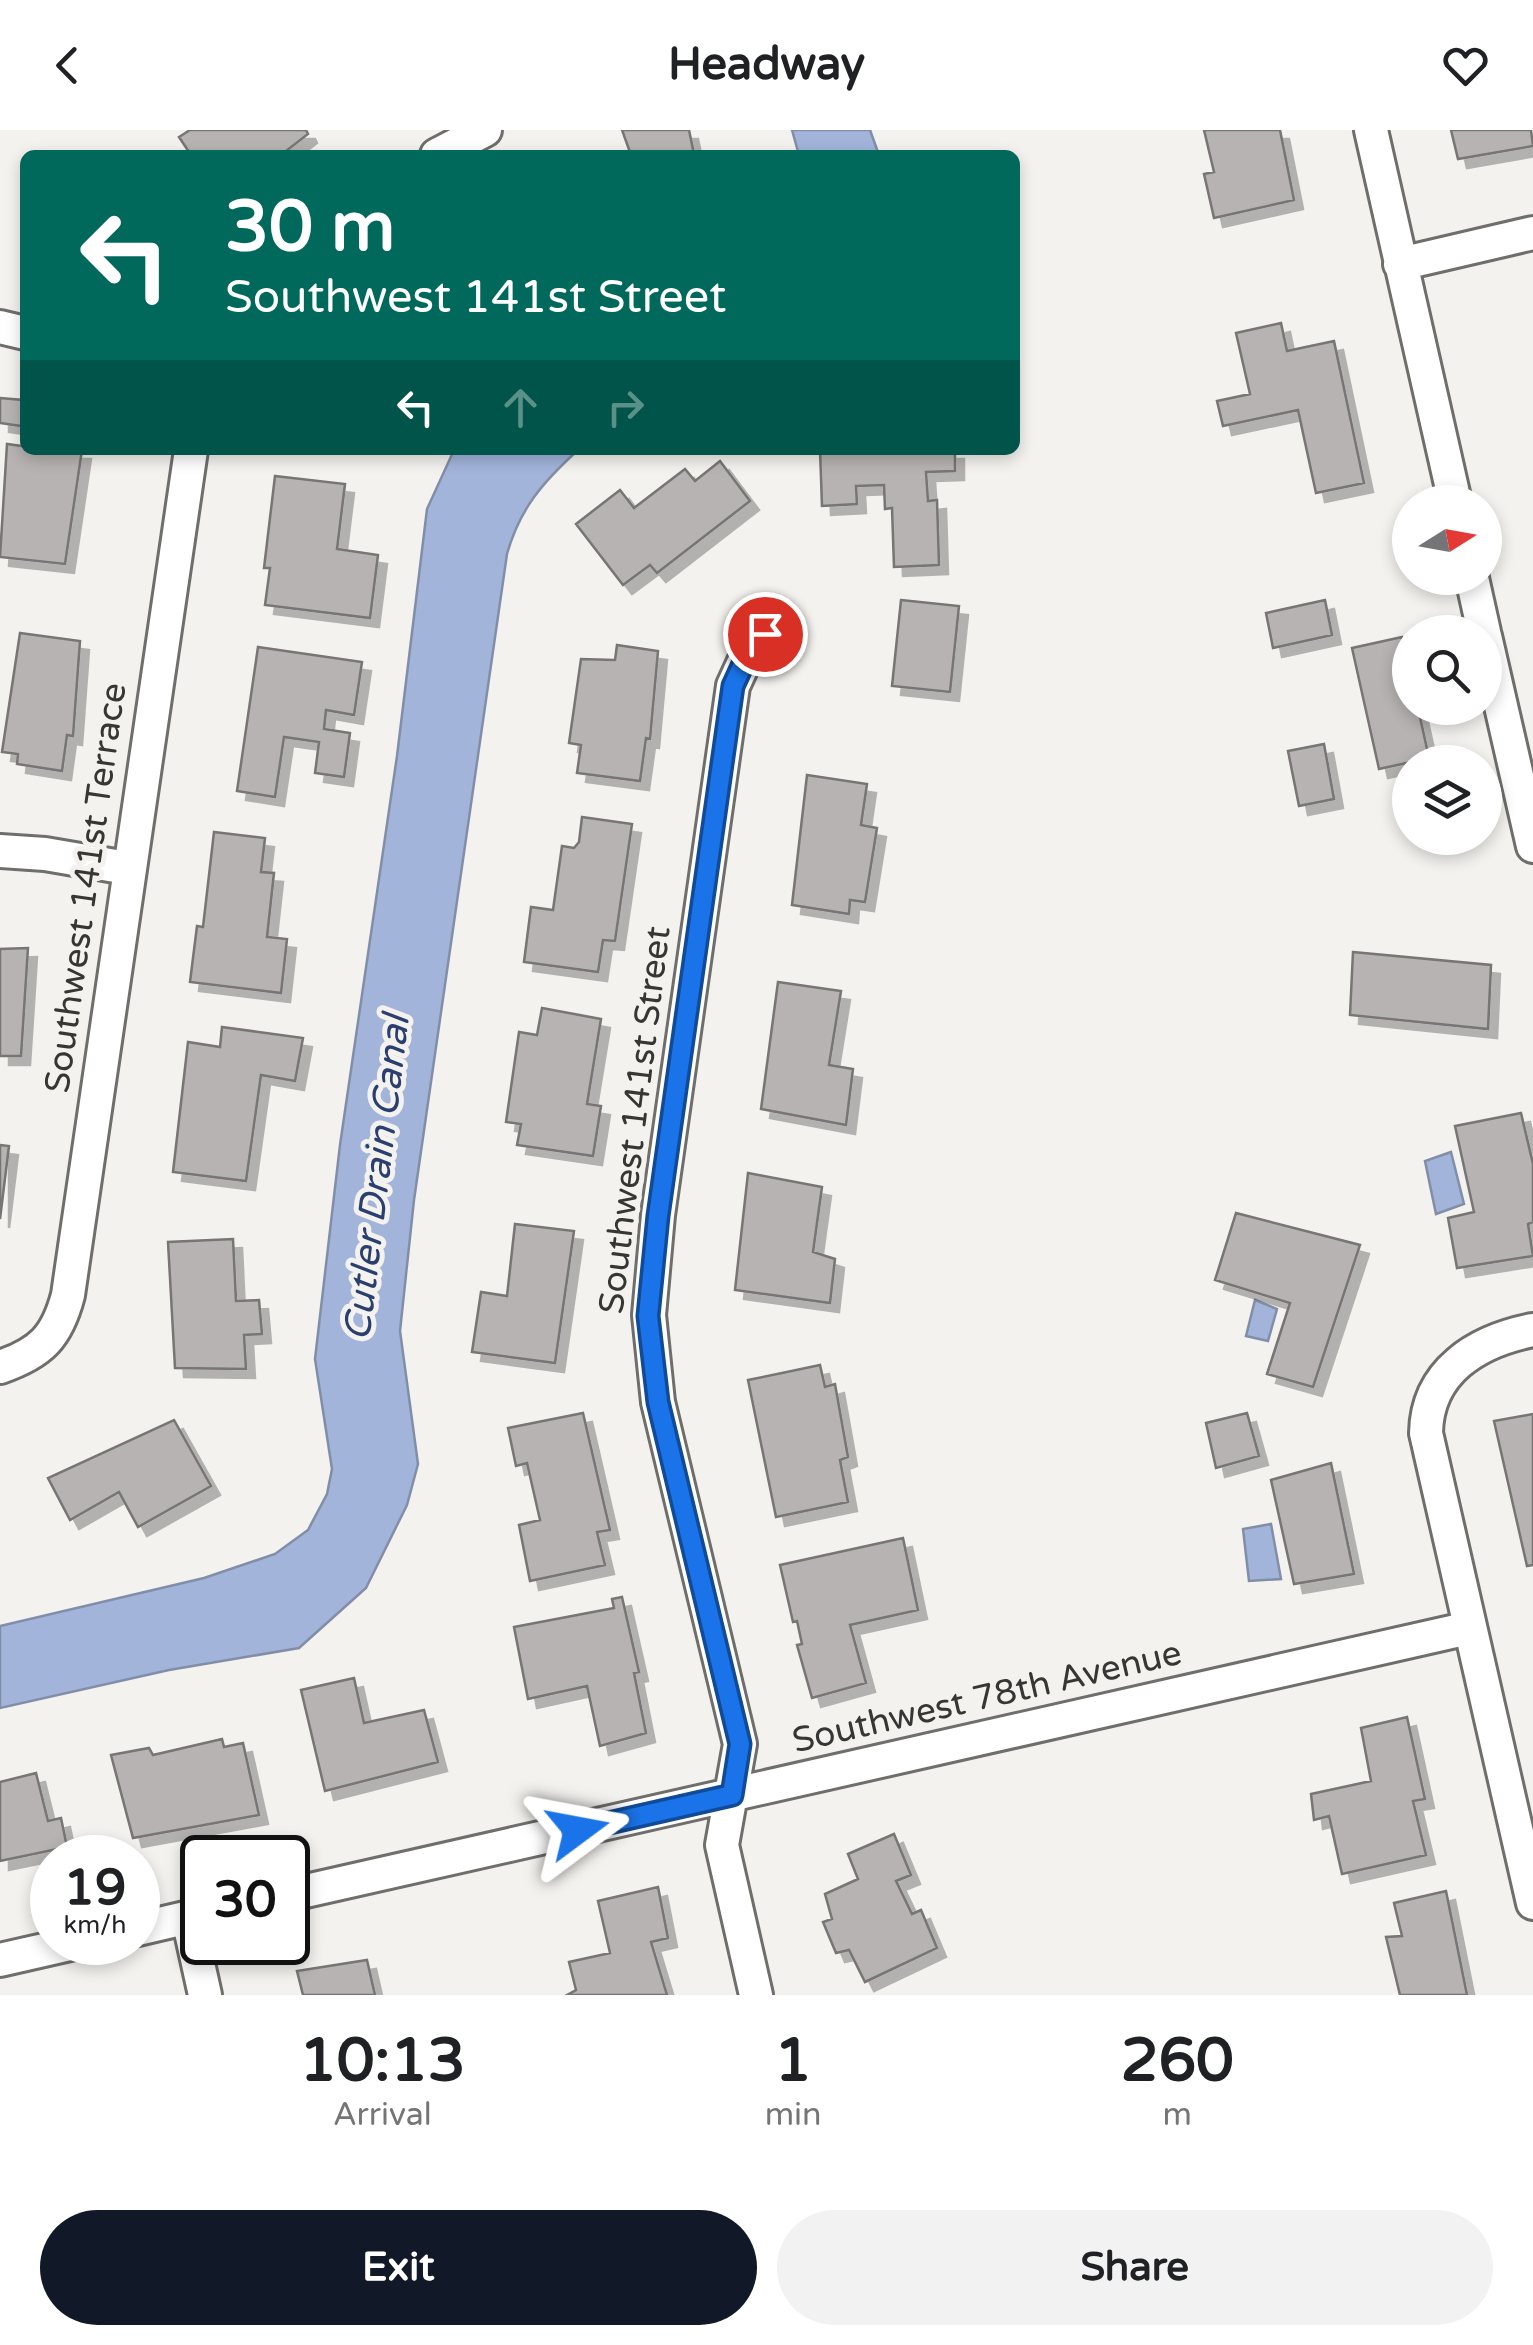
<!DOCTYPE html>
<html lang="en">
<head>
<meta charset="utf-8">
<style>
	:root { --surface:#fff; --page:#f2f2f2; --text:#202124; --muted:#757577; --accent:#111827 }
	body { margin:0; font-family:"Varela Round",sans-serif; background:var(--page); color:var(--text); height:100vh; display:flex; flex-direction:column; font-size:38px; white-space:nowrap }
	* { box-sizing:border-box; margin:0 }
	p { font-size:32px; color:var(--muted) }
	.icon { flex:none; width:55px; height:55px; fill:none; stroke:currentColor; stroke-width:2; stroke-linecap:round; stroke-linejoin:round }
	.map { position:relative; height:1865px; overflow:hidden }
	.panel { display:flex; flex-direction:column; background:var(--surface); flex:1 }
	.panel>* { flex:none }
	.top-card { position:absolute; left:20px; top:20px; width:1000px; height:305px; border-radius:15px; box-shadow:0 5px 15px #0003; background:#00695c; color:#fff; overflow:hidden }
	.needle { width:65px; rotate:79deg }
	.controls { position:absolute; left:1392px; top:355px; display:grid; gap:20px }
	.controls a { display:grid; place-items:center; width:110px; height:110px; border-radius:50%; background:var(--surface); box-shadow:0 5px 15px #0003; font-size:50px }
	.speed { position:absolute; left:30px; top:1705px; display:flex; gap:20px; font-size:50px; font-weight:700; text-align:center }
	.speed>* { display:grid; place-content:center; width:130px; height:130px; border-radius:50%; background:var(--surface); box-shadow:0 5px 15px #0003; line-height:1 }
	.speed small { font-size:25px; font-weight:400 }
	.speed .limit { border:5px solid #111; border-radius:15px; background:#fff; color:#111 }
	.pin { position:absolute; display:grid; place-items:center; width:85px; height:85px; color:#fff; margin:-42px; border:5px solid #fff; border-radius:50%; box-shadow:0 2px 10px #0007 }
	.me { position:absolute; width:110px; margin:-55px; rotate:77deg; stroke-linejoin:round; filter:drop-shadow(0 0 8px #0008) }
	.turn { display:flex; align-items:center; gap:35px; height:210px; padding:0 40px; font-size:45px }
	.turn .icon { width:130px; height:130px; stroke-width:2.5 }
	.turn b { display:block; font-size:70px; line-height:85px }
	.lanes { display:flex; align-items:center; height:95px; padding:0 40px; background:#0003; justify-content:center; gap:50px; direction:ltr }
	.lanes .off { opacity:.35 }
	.eta { display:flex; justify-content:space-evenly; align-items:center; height:170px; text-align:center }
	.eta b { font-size:60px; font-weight:700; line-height:70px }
	.action { display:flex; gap:20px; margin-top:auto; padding:20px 40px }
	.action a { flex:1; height:115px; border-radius:60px; background:var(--accent); color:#fff; font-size:40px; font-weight:700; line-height:115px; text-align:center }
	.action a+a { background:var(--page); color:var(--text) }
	header { display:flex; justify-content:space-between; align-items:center; height:130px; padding:0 40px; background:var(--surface); font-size:45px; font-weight:700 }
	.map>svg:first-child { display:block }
	.water { fill:#a2b4da; stroke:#828ea8; stroke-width:2.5 }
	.building { fill:#b7b3b3; stroke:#787474; stroke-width:2.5; filter:url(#shadow) }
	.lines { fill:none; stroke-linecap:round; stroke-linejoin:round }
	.street-casing { stroke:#6f6e6b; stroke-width:38 }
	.street { stroke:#fff; stroke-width:32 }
	.route-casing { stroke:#114b97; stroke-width:25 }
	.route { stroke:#1a73e8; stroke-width:18 }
	.labels { text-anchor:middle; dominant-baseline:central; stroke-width:10; stroke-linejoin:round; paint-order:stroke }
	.street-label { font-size:35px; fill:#363635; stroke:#f3f2ee }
	.water-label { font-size:38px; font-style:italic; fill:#2a3f70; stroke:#f3f2ee }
</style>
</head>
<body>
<header><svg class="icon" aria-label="back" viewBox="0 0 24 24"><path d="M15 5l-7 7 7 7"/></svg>Headway<svg class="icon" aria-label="heart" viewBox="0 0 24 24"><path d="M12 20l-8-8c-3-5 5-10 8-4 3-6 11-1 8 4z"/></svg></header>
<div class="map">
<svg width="1533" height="1865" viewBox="0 0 1533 1865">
	<defs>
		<filter id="shadow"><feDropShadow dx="9" dy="9" stdDeviation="0" flood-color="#0004"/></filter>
	</defs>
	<rect width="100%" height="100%" fill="#f3f2ee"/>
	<path class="water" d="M792,0H870L879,25H799Z
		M454,320H578C543,352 520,378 507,424L414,1070L400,1201L418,1334L407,1375L366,1458L299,1518L169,1540L0,1578V1496L204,1448L275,1424L308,1400L327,1364L332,1339L315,1229L340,1015L397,626L427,379Z
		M1451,1022L1464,1074L1436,1084L1425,1031Z
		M1255,1170L1277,1179L1268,1211L1246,1206Z
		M1271,1394L1281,1449L1249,1451L1243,1399Z"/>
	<path class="building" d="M190,0H306L308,4L281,25H191L179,7Z
		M622,0H689L694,24L631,25Z
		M1204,0H1280L1294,70L1214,88L1204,44L1214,42Z
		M1451,0H1531L1533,16L1458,29Z
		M1281,193L1287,221L1334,211L1364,353L1316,363L1298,280L1223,296L1217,271L1250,264L1236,203Z
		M0,268L23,270L21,296L0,293Z
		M22,312L25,320H82L65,434L0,427L7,314L22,316Z
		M820,320H955V341L926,342L928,371L937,370L939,435L894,437L892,378L885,379L884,355L856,356L857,374L822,376Z
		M720,331L750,371L657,443L650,435L623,455L576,394L620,360L634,378L685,339L695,351Z
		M275,346L345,354L337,419L378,425L370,488L265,475L270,438H264Z
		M901,470L959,476L950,562L892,556Z
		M1325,470L1332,505L1273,518L1266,483Z
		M20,503L80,511L73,606L67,605L62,641L17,634L18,624L2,622Z
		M1402,507L1410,542V578H1418L1429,628L1379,639L1352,518Z
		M617,515L658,521L650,609L646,608L640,651L577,643L581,615L569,613L581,529L615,530Z
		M258,517L362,532L354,585L326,580L324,599L350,603L344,647L315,643L319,612L284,607L275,667L237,661Z
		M1324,614L1334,669L1299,676L1288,621Z
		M807,645L867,654L861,695L877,698L865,772L850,770L849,784L792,775Z
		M582,687L632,694L615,811L603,810L598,842L524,832L531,777L553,780L562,716L574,718L579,712Z
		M214,702L265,708L261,742L274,743L267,807L287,809L281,863L190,852L197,796L203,797Z
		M28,818L21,926H0V819Z
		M1353,822L1491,835L1488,899L1350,885Z
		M778,852L841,861L829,935L853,939L846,995L761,979Z
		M542,878L601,889L587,974L601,976L593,1026L517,1015L521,994L506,992L519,902L537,905Z
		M222,897L303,908L295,951L261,945L246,1051L173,1042L188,912L220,917Z
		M1521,983L1533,1034V1092L1528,1094L1533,1126L1457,1138L1448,1088L1474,1082L1455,996Z
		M0,1015L9,1016L0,1089Z
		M748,1043L822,1057L813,1122L835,1129L830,1173L735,1160Z
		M1236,1083L1360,1115L1313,1257L1267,1244L1290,1173L1215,1150Z
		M515,1094L574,1101L555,1233L472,1222L481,1162L507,1166Z
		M233,1109L236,1171L259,1170L262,1204L244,1205L246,1239L175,1238L168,1112Z
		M820,1235L825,1257L835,1254L848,1327L840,1330L848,1372L776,1387L748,1250Z
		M583,1283L610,1400L597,1402L605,1435L530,1451L519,1395L540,1390L527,1333L516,1336L508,1298Z
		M1247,1283L1259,1326L1216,1338L1206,1293Z
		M1533,1284V1435L1527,1436L1494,1291Z
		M174,1290L211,1356L138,1397L119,1362L70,1390L48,1348Z
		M1331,1333L1354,1444L1294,1454L1271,1350Z
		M903,1408L918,1480L850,1495L866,1553L812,1568L797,1515L802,1514L797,1491L793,1492L780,1435Z
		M622,1467L639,1542L634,1543L646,1603L600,1616L587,1556L528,1569L514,1497L614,1478L612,1469Z
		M354,1548L364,1593L424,1580L438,1632L325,1661L301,1560Z
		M1407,1587L1425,1669L1413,1671L1426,1725L1342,1744L1329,1686L1314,1690L1311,1664L1371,1651L1361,1598Z
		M222,1609L224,1617L243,1613L259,1685L133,1708L111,1625L149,1618L153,1625Z
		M36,1643L48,1691L61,1688L67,1717L0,1731V1652Z
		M894,1704L911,1745L896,1751L912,1784L921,1780L937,1818L865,1852L849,1820L836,1823L823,1792L832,1789L825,1764L858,1749L848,1724Z
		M658,1757L668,1808L651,1812L667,1865H567L576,1860L569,1832L610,1823L598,1771Z
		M1446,1761L1467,1865H1400L1386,1807L1402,1806L1394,1773Z
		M367,1830L375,1865H303L297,1841Z"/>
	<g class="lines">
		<defs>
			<path id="street" d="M1371,0L1455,372
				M437,25L485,0
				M1400,134L1533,103
				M0,197L25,203
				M1472,448L1484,502
				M1485,506L1533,716
				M0,721L45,724L127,738
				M1533,1200C1477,1211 1427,1241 1426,1303L1533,1773
				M0,1237C41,1223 57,1207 68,1165L191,320
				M288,1765L1469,1498
				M188,1788L205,1865
				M138,1799L202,1784
				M0,1830L79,1812
				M756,1865L722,1715L740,1614L658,1272L649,1185L658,1085L733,556L749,521L781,487"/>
		</defs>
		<use href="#street" class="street-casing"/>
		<use href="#street" class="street"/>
	</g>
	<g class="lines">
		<defs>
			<path id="route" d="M578,1700L732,1665L740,1614L658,1272L648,1186L658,1086L733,556L749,521L765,504"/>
		</defs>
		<use href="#route" class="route-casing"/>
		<use href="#route" class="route"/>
	</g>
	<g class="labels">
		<g class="street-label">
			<text transform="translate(86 758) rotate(-82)">Southwest 141st Terrace</text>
			<text transform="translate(635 990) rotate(-83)">Southwest 141st Street</text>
			<text transform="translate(987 1567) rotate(-13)">Southwest 78th Avenue</text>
		</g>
		<g class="water-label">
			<text transform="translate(377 1048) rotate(-83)">Cutler Drain Canal</text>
		</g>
	</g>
</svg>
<div class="controls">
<a><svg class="needle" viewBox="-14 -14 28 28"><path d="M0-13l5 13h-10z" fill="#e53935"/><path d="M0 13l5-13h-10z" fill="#757577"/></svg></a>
<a><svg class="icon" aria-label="search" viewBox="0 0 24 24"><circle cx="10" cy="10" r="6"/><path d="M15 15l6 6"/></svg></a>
<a><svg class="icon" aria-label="layers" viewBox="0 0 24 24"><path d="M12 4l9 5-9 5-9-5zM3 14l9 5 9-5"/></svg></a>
</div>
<div class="speed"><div>19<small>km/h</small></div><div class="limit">30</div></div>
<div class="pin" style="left:765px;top:504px;background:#d93025"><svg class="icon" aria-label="arrive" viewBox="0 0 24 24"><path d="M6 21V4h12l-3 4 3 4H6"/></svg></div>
<svg class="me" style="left:578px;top:1700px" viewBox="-20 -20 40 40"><path d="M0-17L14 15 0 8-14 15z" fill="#1a73e8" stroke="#fff" stroke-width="4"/></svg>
<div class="top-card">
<div class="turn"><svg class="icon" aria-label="left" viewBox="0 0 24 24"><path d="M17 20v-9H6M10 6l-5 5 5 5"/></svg><div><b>30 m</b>Southwest 141st Street</div></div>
<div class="lanes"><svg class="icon" aria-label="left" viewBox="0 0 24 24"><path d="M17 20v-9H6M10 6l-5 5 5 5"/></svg><svg class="icon off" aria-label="ahead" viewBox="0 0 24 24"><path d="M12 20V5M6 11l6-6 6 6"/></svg><svg class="icon off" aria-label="right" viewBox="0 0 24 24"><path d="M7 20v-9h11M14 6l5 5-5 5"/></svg></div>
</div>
</div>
<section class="panel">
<div class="eta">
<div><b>10:13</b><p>Arrival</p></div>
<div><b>1</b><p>min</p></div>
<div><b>260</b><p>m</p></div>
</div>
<div class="action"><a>Exit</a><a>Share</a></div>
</section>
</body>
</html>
